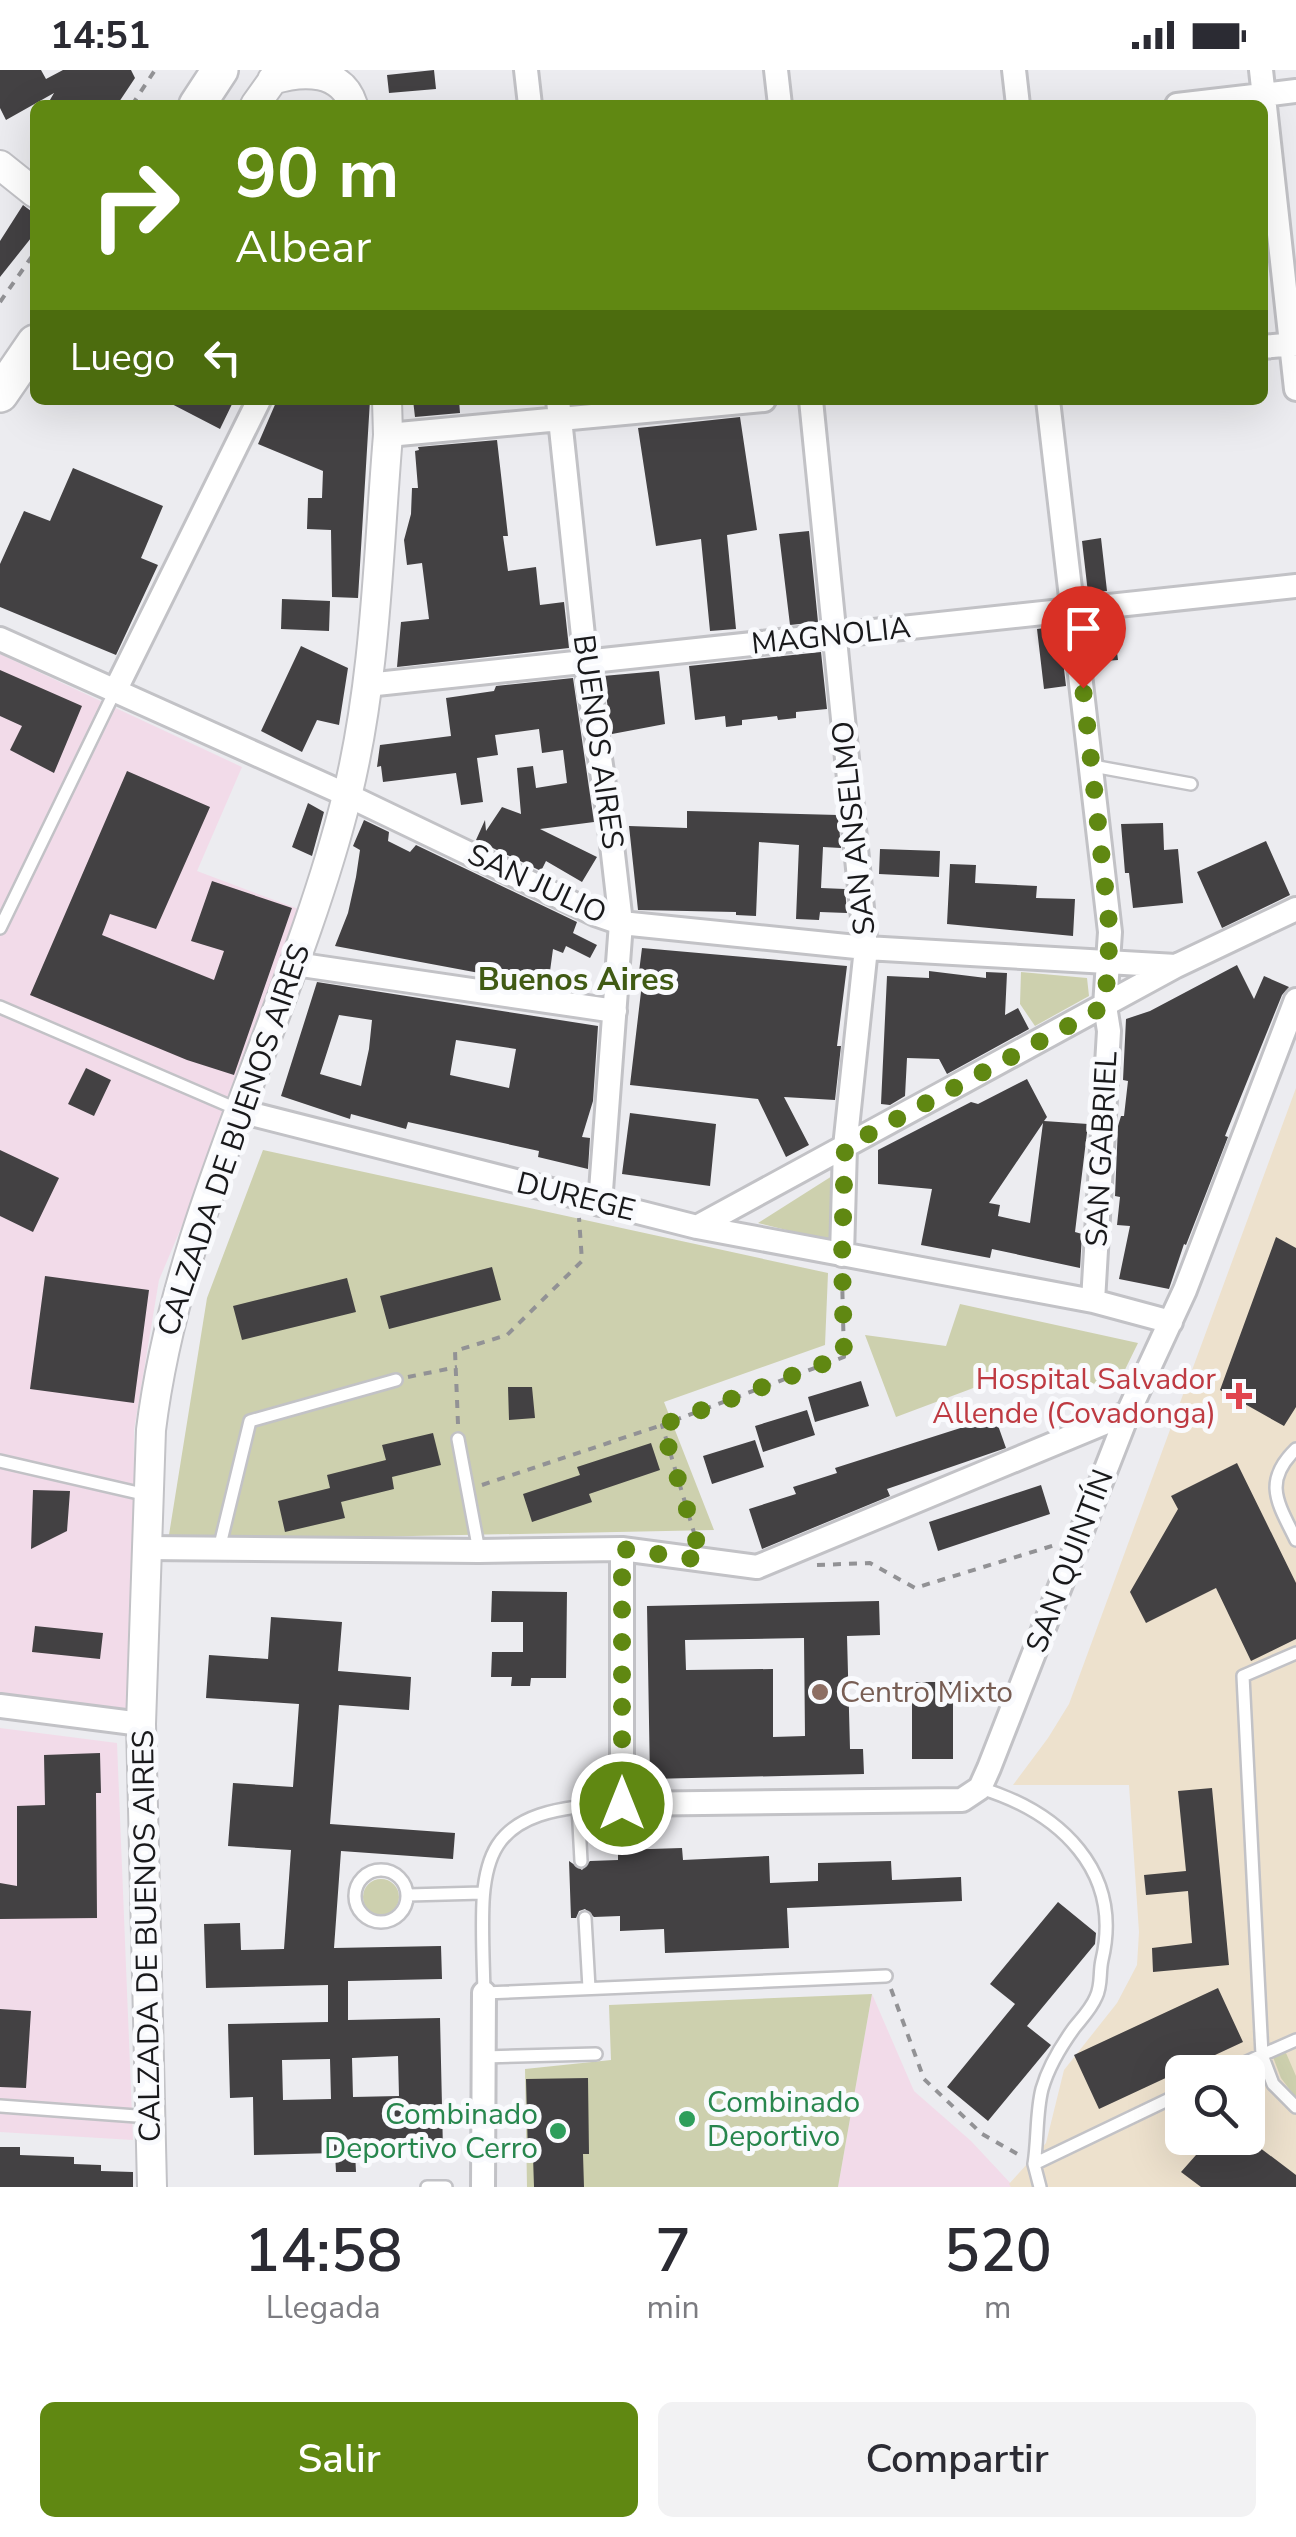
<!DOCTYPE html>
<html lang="es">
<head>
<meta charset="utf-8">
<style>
	:root { --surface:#fff; --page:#f2f2f3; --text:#2b2b33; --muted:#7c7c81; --accent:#608812 }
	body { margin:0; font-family:"Nunito Sans",sans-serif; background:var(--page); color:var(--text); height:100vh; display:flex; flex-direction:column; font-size:38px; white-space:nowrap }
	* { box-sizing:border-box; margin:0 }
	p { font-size:32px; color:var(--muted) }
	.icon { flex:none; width:55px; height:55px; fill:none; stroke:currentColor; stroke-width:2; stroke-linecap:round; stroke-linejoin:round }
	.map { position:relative; height:2117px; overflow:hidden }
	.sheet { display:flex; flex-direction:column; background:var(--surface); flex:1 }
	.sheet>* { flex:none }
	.guide { position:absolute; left:30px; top:30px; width:1238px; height:305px; border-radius:15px; box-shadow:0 10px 40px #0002; background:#608812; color:#fff; overflow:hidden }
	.tools { position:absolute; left:1165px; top:1985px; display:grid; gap:20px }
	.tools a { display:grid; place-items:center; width:100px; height:100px; border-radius:15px; background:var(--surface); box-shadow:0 10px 40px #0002; font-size:50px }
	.pin { position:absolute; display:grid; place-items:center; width:85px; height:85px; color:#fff; margin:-102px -42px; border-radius:50% 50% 50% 0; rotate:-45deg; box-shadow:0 0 10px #0007 }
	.pin .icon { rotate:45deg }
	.me { position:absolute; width:110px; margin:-55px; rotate:0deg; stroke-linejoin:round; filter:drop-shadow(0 0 8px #0008) }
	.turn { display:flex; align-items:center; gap:35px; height:210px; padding:0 40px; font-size:45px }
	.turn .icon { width:130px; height:130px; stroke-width:2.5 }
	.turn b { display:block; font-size:70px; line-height:85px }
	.then { display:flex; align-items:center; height:95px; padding:0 40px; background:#0003; gap:20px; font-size:38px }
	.eta { display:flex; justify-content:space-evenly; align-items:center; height:170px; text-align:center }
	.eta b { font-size:60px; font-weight:600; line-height:70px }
	.action { display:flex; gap:20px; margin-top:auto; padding:20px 40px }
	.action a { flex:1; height:115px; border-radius:15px; background:var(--accent); color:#fff; font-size:40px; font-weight:600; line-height:115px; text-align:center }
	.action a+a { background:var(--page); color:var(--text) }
	.status { display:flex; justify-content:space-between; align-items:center; height:70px; padding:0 50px; background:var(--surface); direction:ltr }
	.status svg { height:28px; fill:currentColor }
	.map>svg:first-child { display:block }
	.industrial { fill:#f2dbe9 }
	.medical { fill:#ede1cd; fill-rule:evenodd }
	.green { fill:#cdd0ae }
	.building { fill:#434143; fill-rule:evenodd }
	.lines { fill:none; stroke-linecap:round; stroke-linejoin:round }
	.service-casing { stroke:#c2c2c6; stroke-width:16 }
	.minor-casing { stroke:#c2c2c6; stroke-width:28 }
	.tertiary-casing { stroke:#c2c2c6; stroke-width:32 }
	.primary-casing { stroke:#c2c2c6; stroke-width:40 }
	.path { stroke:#929295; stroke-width:4; stroke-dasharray:8 8; stroke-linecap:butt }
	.service { stroke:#fff; stroke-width:11 }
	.minor { stroke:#fff; stroke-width:22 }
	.tertiary { stroke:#fff; stroke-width:28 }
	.primary { stroke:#fff; stroke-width:35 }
	.route { stroke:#608812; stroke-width:18; stroke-dasharray:0 32.4 }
	.health-dot { fill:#e0444e; stroke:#f9fafd; stroke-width:4 }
	.education-dot { fill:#8d6e63; stroke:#f9fafd; stroke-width:4 }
	.leisure-dot { fill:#2e9e5b; stroke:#f9fafd; stroke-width:4 }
	.labels { text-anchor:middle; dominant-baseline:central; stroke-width:10; stroke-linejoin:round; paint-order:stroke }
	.street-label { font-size:30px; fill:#19191b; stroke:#f9fafd }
	.health-label { font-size:30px; fill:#be3a42; stroke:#f9fafd; text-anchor:end }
	.education-label { font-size:30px; fill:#785e54; stroke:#f9fafd; text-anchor:start }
	.leisure-label { font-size:30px; fill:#27864d; stroke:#f9fafd; text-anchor:start }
	.neighbourhood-label { font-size:32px; font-weight:bold; fill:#405a14; stroke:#f9fafd }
</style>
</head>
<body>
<div class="status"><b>14:51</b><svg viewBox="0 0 49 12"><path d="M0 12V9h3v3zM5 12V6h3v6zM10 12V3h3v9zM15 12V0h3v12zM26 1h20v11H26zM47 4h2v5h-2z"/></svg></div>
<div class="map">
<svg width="1296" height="2117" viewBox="0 0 1296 2117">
	<rect width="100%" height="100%" fill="#ececf0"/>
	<path class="industrial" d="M0,584L242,697L197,801L301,840L214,1080L159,1210L134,1360L133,1639L0,1624Z
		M0,1658L117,1673L133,2070L0,2062Z
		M872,1924L914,2021L971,2071L1014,2117H838Z"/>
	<path class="medical" d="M1296,1018V2117H1011L1009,2114L1046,2073L1064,2000L1117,1933L1137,1895L1139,1862L1129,1715H1013L1048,1668L1069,1634ZM1182,2002H1248V2068H1182Z"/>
	<path class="green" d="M1021,902L1087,908L1089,926L1035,956L1020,934Z
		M263,1080L828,1203L825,1275L664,1332L714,1460L168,1471L207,1228Z
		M840,1101L835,1172L758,1153Z
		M960,1234L1138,1273L1117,1316L1008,1305L896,1347L865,1265L946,1276Z
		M363 1827a18 18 0 1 1 36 0a18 18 0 1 1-36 0Z
		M872,1924L838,2117H527L525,1999L611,1990L609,1935Z
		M1286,1983L1296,2006V2028L1281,2008L1273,1987Z"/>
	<path class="building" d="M0,0H41L46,9L63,0H131L135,8L117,35H47L54,23L6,50L0,38Z
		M434,0L436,19L389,23L387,5Z
		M23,135L35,144V163L0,207V171Z
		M164,330H234L220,359Z
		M277,330H370L358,528L332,527L331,460L307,459L308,428H322L323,401L258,374Z
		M413,330H459L460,343L415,347Z
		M740,347L757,460L727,465L736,559L710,561L701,469L656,476L638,358Z
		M497,370L508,466H503L508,501L536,497L540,535L564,532L569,578L397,597L401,552L429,549L422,493L407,495L404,470L411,444L412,418H418L415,381L419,380L418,377Z
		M73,398L163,436L141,488L158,495L116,585L0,537V494L24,441L50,451Z
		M809,461L818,552L790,555L779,464Z
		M1101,468L1107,521L1088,523L1082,471Z
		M282,529L330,531L329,561L281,559Z
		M1113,551L1118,590L1094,592L1089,553Z
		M1059,556L1066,616L1044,619L1037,559Z
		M301,576L348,598L339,655L317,650L302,682L261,661Z
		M821,582L827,639L796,642V648L778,650L777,646L742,650V655L726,657L725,646L695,650L689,596Z
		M0,600L82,636L54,703L10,680L22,656L0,646Z
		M659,601L665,654L612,664L603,606Z
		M573,608L594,752L540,759L597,787L582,812L546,791L541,801L476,770L485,750L486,761L502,737L521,744L517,698L533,696L536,718L567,713L563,680L542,683L539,659L495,665L498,685L477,688L483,732L461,735L456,703L383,712L381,696L377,697L380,675L451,666L446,628L494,621L496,616Z
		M127,701L210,737L156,859L110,844L102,865L214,910L224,881L191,871L212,811L292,838L234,1005L187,990L30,925Z
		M308,733L324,742L312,786L292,777Z
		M687,741L838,745L841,778L823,777L821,818L845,819L847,843L820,842L819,850L796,849L799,775L759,772L756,846L736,845V842L638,840L629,756L687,758Z
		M364,750L389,762L388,771L410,782L416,775L577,852L573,863L597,875L590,888L566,876L563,883L553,879L548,916L335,876L348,843L356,807L360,780L353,776Z
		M1163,753L1164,780L1178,779L1183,833L1133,838L1129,803H1125L1121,754Z
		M1266,771L1290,825L1222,858L1197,802Z
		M880,779L940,781L939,807L879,804Z
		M950,794L976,795L975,813L1037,816L1036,828L1075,829L1073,866L947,854Z
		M642,878L847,896L837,976H841L835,1030L784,1027L809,1075L786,1087L758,1029L630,1015L643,905L639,902Z
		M1237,895L1254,929L1264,906L1289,917L1282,925L1225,1066L1228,1067L1186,1175L1184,1174L1169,1219L1119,1209L1130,1156L1117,1155L1120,1127L1115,1126L1118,1056L1121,1046H1124L1128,1011L1123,1010L1126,949L1150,941Z
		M929,901L986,908V902L1007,903L1005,945L1018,938L1029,959L947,1004L939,989L907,988L905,1026L890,1035L881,1034L887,906L929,908Z
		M317,912L598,956L593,1031L582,1067L590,1068L588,1099L538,1087L539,1081L408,1052L406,1059L351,1044L350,1049L281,1026ZM339,945L372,950L369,979L361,1016L320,1004ZM456,970L516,979L509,1018L450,1005Z
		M86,998L111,1010L94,1046L68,1034Z
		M1027,1009L1047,1047L1044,1051L1088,1054L1075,1162L1082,1164L1080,1198L992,1179L990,1188L921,1175L932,1119L878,1114V1080L971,1032L978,1034ZM1043,1053L1030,1153L998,1146L1000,1135L989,1133Z
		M630,1043L716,1054L710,1116L622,1104Z
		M0,1080L59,1108L33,1162L0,1146Z
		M1276,1167L1296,1178V1337L1284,1356L1220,1320Z
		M492,1197L501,1230L389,1259L380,1226Z
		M45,1206L149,1220L134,1333L30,1319Z
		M347,1208L356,1242L242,1270L233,1236Z
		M861,1311L869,1336L815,1352L808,1327Z
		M508,1317H532L535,1348L509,1350Z
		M807,1340L815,1365L763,1382L755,1356Z
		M995,1347L1006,1378L887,1419L890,1426L762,1479L749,1439L796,1424L793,1417L837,1403L835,1398Z
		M433,1363L441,1395L392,1407L394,1419L341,1432L345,1448L285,1462L278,1431L330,1418L327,1405L386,1390L382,1375Z
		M755,1370L764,1397L712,1414L703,1386Z
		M651,1373L660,1400L589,1424L592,1432L532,1452L523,1424L580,1405L577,1397Z
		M1237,1393L1296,1513V1569L1251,1591L1216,1518L1146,1553L1130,1522L1178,1439L1171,1426Z
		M1041,1415L1050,1444L938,1481L929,1452Z
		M33,1420L70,1421L67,1461L31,1479Z
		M492,1521L567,1522L566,1608H531L530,1616H511L512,1607H491L492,1582H523V1552H491Z
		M879,1531L880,1565L847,1566L850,1679H863L864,1704L650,1709L647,1536ZM804,1568L805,1666L773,1667V1599L686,1600L685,1570Z
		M271,1547L342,1552L338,1601L411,1607L409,1640L339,1635L330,1754L455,1763L453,1789L341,1781L334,1878L441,1876L442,1909L348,1911V1950L440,1948L443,2080L355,2082L356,2102H336L335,2083L254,2085L253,2027L230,2028L228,1954L328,1952V1915L206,1918L204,1854L240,1853L241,1880L284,1879L291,1780L228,1776L233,1713L293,1717L299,1634L206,1628L209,1585L268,1589ZM398,1986L399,2026L353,2027L352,1988ZM330,1989L331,2029L283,2030L282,1990Z
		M35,1556L103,1563L100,1589L32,1582Z
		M912,1612H953V1689H912Z
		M100,1683L101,1723H96L97,1848L0,1849V1813L17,1816V1736L45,1735L44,1685Z
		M1212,1718L1229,1895L1153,1902L1152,1878L1192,1873L1188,1821L1146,1825L1144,1805L1186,1801L1178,1721Z
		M682,1778L683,1790L769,1786L770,1813L818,1811V1793L891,1791L892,1810L961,1807L962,1831L787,1838L789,1878L665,1883L664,1859L620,1861V1846L594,1847L585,1839L579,1841L576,1848H571L569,1791L582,1800L590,1791L618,1790V1780Z
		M1058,1832L1096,1863L1095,1874L1027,1956L1051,1975L988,2051L947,2017L1015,1934L990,1914Z
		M1218,1918L1243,1972L1099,2039L1074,1985Z
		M0,1939L31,1941L26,2018L0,2017Z
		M588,2008L589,2084H583L584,2117H534L533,2086H528L526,2009Z
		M1211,2068H1247L1296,2105V2117H1201L1181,2102Z
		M0,2077H20V2085L74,2087V2094L101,2095V2101L133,2102V2117H0Z"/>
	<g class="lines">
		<defs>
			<path id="service" d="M1093,696L1191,714
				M0,858L115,621
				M0,937L239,1040
				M458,1369L479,1481
				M1296,1379C1262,1412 1278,1433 1296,1470
				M0,1391L147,1425
				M219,1479L250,1351L396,1310
				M1296,1583L1243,1606L1262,1985L1296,1970
				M980,1718C1060,1742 1123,1801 1102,1890C1099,1903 1102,1915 1096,1927C1091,1939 1082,1948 1074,1958C1061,1976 1048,1998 1042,2019C1036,2043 1038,2069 1034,2094
				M622,1734C468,1737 481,1794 484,1923L886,1906
				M578,1735L581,1791
				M355 1826a26 26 0 1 1 52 0a26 26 0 1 1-52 0Z
				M408,1825L482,1823
				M585,1848L589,1918
				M484,1987L596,1984
				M1225,2002L1262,1985L1273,2014L1296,2037
				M0,2036L150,2047
				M427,2117H446
				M1040,2117L1034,2094L1182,2023"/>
			<path id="minor" d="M526,0L530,35
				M776,0L780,35
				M1014,0L1018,35
				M1261,0L1296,319
				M1177,35L1296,21
				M1262,277L1296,274
				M558,330L586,594L609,749L621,853L600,1134
				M811,330L866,878L845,1077L842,1185
				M1048,330L1110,862L1105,936L1109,961L1093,1231
				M388,365L764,330
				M0,569L347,725L595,844L621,853L866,878L1176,896
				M367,615L1296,516
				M115,621L259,330
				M295,894L615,941
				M240,1041L697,1157L1093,1231L1171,1252
				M697,1157L1176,896L1296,839
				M147,1478L479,1481L622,1479L757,1497L1128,1343
				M622,1479V1734L962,1730L980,1718L989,1698L1128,1343L1185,1220L1296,930
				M0,1636L141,1654
				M483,2117L484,1923"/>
			<path id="tertiary" d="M272,10C304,0 342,0 353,35
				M255,35L280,0
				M0,95L35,123
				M152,2117L141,1654L151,1360C178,1140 294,939 347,726C376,609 378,485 388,365L387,330"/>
			<path id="primary" d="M197,35L220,0
				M0,324L35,273"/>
		</defs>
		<use href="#service" class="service-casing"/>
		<use href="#minor" class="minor-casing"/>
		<use href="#tertiary" class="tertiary-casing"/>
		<use href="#primary" class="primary-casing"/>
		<path class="path" d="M132,35L155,0
			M0,232L35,182
			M408,1307L457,1297
			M458,1354L455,1281L507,1265L582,1191L579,1148
			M482,1415L662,1355
			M695,1466L662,1355L844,1287L842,1206
			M817,1495L870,1493L915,1518L1055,1475
			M891,1919L924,2009L982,2064L1021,2086"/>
		<use href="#service" class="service"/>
		<use href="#minor" class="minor"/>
		<use href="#tertiary" class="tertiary"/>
		<use href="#primary" class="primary"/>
	</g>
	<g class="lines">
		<path class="route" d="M622,1734V1479L702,1490L662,1355L844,1286L842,1186L845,1077L1105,936L1110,862L1083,618"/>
	</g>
	<path class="health-dot" d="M1234 1311h10v10h10v10h-10v10h-10v-10h-10v-10h10z"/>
	<circle class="education-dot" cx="820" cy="1622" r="10"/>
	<g class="leisure-dot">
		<circle cx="687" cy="2049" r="10"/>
		<circle cx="558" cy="2061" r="10"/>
	</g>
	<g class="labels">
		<g class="street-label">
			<text transform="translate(831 566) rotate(-6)">MAGNOLIA</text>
			<text transform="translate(598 672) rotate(82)">BUENOS AIRES</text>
			<text transform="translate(854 758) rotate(-96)">SAN ANSELMO</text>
			<text transform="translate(537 814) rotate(25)">SAN JULIO</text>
			<text transform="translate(234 1070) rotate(-71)">CALZADA DE BUENOS AIRES</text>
			<text transform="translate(1102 1079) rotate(-87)">SAN GABRIEL</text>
			<text transform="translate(576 1127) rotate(14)">DUREGE</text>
			<text transform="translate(1070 1491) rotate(-69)">SAN QUINTÍN</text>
			<text transform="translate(147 1866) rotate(-91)">CALZADA DE BUENOS AIRES</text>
		</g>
		<g class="health-label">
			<text x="1216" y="1309">Hospital Salvador<tspan x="1216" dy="34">Allende (Covadonga)</tspan></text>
		</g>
		<g class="education-label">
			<text x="840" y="1622">Centro Mixto</text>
		</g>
		<g class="leisure-label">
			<text x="707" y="2032">Combinado<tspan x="707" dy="34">Deportivo</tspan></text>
			<text x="538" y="2044" text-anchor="end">Combinado<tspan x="538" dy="34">Deportivo Cerro</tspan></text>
		</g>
		<g class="neighbourhood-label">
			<text x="576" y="909">Buenos Aires</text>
		</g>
	</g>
</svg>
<div class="tools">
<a><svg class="icon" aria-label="search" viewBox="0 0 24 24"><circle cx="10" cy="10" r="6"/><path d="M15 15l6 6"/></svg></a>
</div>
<div class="pin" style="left:1083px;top:618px;background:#d93025"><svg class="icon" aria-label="arrive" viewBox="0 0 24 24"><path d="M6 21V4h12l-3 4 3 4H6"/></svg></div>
<svg class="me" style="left:622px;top:1734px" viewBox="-20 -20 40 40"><circle r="17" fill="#608812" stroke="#fff" stroke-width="3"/><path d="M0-11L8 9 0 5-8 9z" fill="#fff"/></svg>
<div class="guide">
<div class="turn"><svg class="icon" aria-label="right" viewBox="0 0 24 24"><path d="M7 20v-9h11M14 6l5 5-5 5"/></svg><div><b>90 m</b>Albear</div></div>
<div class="then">Luego<svg class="icon" aria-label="left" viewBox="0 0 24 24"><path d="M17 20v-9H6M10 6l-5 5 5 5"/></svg></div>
</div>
</div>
<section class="sheet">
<div class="eta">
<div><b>14:58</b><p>Llegada</p></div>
<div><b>7</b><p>min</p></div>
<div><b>520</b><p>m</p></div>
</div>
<div class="action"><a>Salir</a><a>Compartir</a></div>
</section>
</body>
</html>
